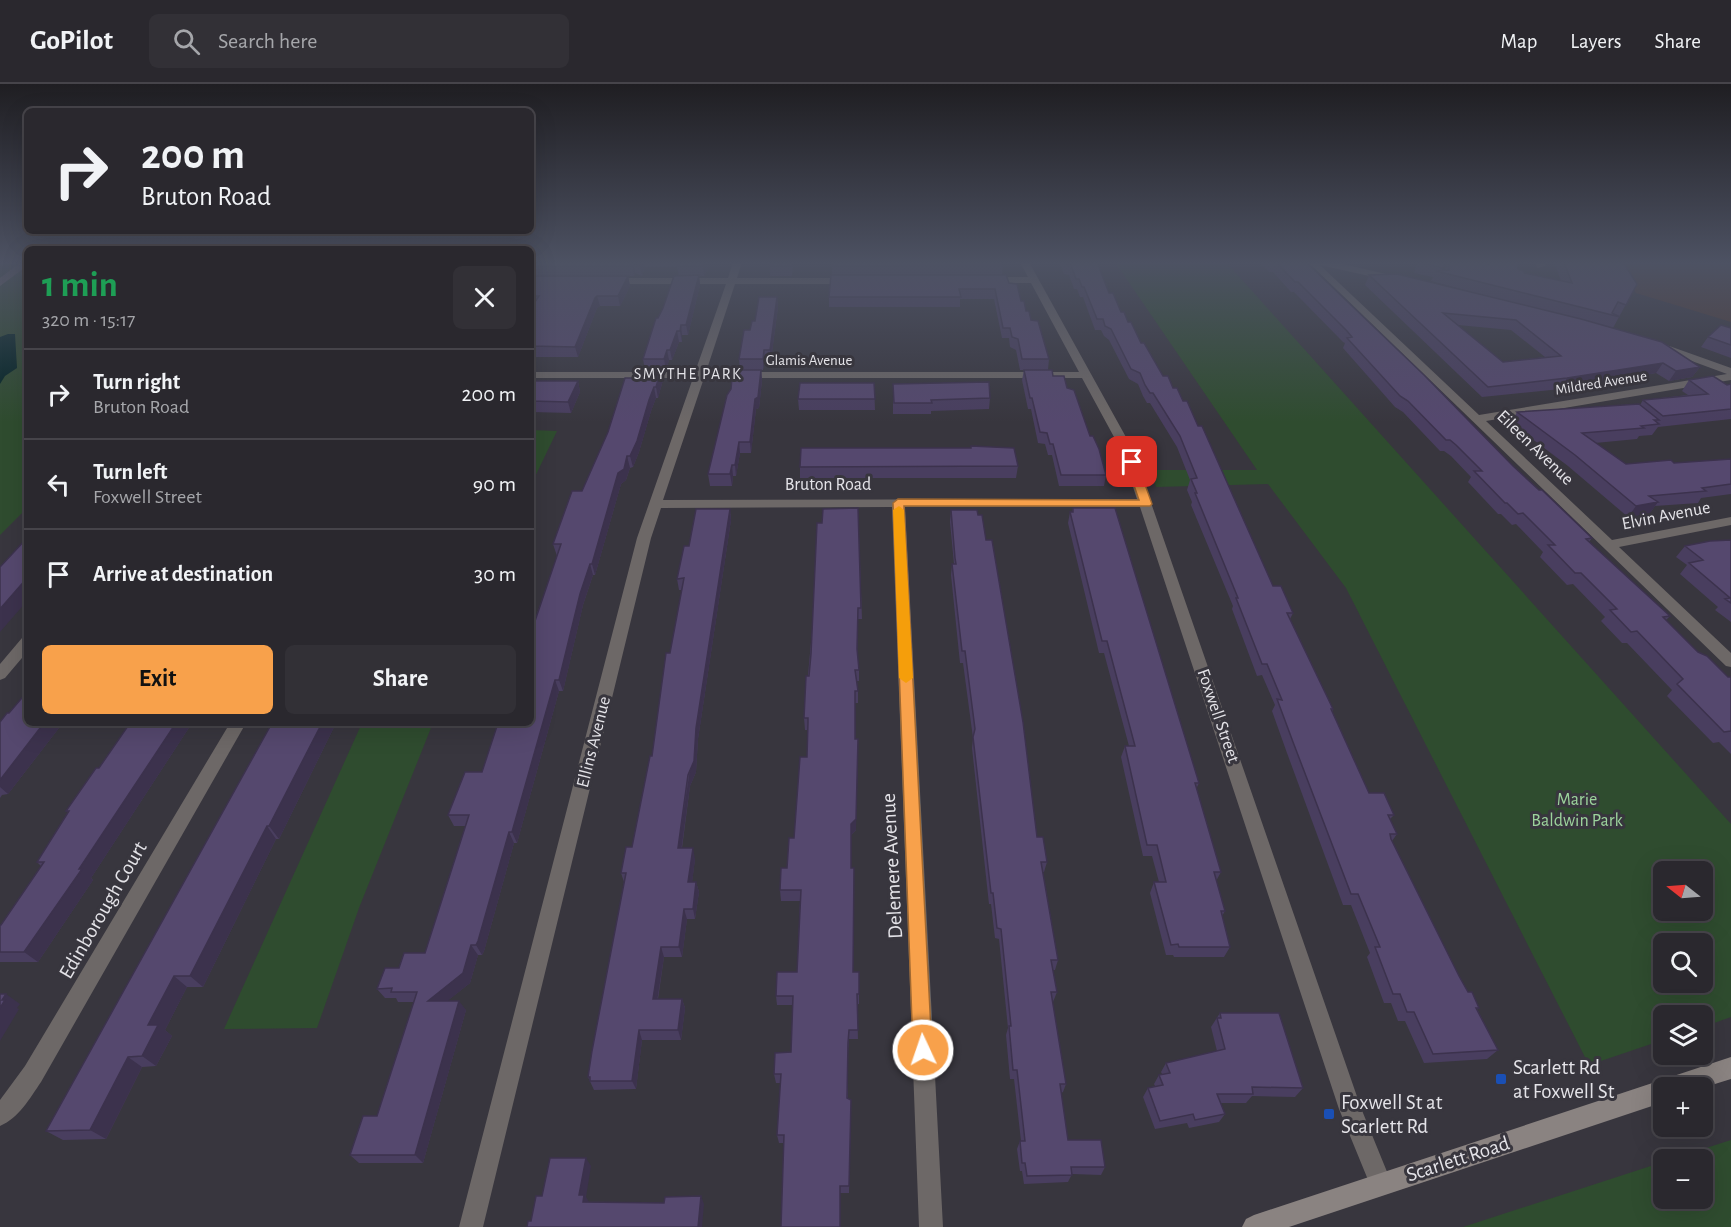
<!DOCTYPE html>
<html lang="en">
<head>
<meta charset="utf-8">
<style>
	:root { --surface:#2a282e; --page:#323036; --text:#f1f3f6; --muted:#a5a6aa; --line:#46444a; --accent:#f8a14b }
	body { margin:0; font-family:"Alegreya Sans",sans-serif; background:var(--page); color:var(--text); height:100vh; display:flex; flex-direction:column; font-size:22px; white-space:nowrap }
	* { box-sizing:border-box; margin:0 }
	p { font-size:20px; color:var(--muted) }
	.icon { flex:none; width:33px; height:33px; fill:none; stroke:currentColor; stroke-width:2; stroke-linecap:round; stroke-linejoin:round }
	.map { position:relative; flex:1; overflow:hidden }
	.sheet { position:absolute; left:24px; top:162px; width:510px; height:480px; display:flex; flex-direction:column; background:var(--surface); border-radius:9px; box-shadow:0 6px 24px #0002,0 0 0 2px var(--line) }
	.sheet>* { flex:none }
	.top-card { position:absolute; left:24px; top:24px; width:510px; height:126px; border-radius:9px; box-shadow:0 6px 24px #0002,0 0 0 2px var(--line); background:#2a282e; color:var(--text); overflow:hidden }
	.needle { width:39px; rotate:287deg }
	.controls { position:absolute; left:1653px; top:777px; display:grid; gap:12px }
	.controls a { display:grid; place-items:center; width:60px; height:60px; border-radius:9px; background:var(--surface); box-shadow:0 6px 24px #0002,0 0 0 2px var(--line); font-size:30px }
	.pin { position:absolute; display:grid; place-items:center; width:51px; height:51px; color:#fff; margin:-26px; border-radius:12px; box-shadow:0 3px 9px #0006 }
	.me { position:absolute; width:66px; margin:-33px; rotate:357deg; stroke-linejoin:round; filter:drop-shadow(0 0 4px #0008) }
	.turn { display:flex; align-items:center; gap:21px; height:126px; padding:0 18px; font-size:27px }
	.turn .icon { width:78px; height:78px; stroke-width:2.5 }
	.turn b { display:block; font-size:42px; line-height:51px }
	.round { display:grid; place-items:center; flex:none; width:63px; height:63px; border-radius:9px; background:var(--page) }
	.headline { display:flex; align-items:center; justify-content:space-between; height:102px; padding:0 18px }
	h1 { font-size:36px; font-weight:700; line-height:45px; color:#1e9e55 }
	.action { display:flex; gap:12px; margin-top:auto; padding:12px 18px }
	.action a { flex:1; height:69px; border-radius:9px; background:var(--accent); color:#111; font-size:24px; font-weight:700; line-height:69px; text-align:center }
	.action a+a { background:var(--page); color:var(--text) }
	ul { padding:0; list-style:none }
	li { display:flex; align-items:center; gap:18px; height:90px; padding:0 18px; border-top:2px solid var(--line) }
	li div { flex:1 }
	li b { display:block; font-size:22px }
	li em { font-style:normal }
	header { display:flex; align-items:center; gap:36px; box-sizing:border-box; height:84px; padding:0 30px; background:var(--surface); border-bottom:2px solid var(--line) }
	header strong { font-size:28px }
	nav { display:flex; gap:33px; margin-inline-start:auto; font-size:21px }
	.search { width:420px; height:54px; background:var(--page); display:flex; align-items:center; gap:15px; box-sizing:border-box; padding:0 21px; border-radius:9px; color:var(--muted); font-size:22px }
	.map>svg:first-child { display:block }
	.industrial { fill:#4e3a34 }
	.green { fill:#2f4c2f; fill-rule:evenodd }
	.water { fill:#002323 }
	.lines { fill:none; stroke-linecap:round; stroke-linejoin:round }
	.minor { fill:#6d6867; fill-rule:evenodd }
	.secondary { fill:#8a8381; fill-rule:evenodd }
	.wall { fill:#493e5f; fill-rule:evenodd }
	.shaded-wall { fill:#3c324d }
	.building { fill:#55486e; stroke:#3c324d; stroke-width:1.5; fill-rule:evenodd }
	.route { fill:#f8a14b; stroke:#a16931; stroke-width:1.5 }
	.slow { fill:#f59e0b }
	.transit-dot { fill:#1a4fb4; stroke:#38363e; stroke-width:2 }
	.labels { text-anchor:middle; dominant-baseline:central; stroke-width:6; stroke-linejoin:round; paint-order:stroke }
	.far-street-label { font-size:15px; fill:#e4e3e8; stroke:#38363e }
	.far-neighbourhood-label { font-size:16px; letter-spacing:1.5px; fill:#e4e3e8; stroke:#38363e }
	.street-label { font-size:18px; fill:#e4e3e8; stroke:#38363e }
	.park-label { font-size:18px; fill:#9cd39c; stroke:#38363e }
	.near-street-label { font-size:21px; fill:#e4e3e8; stroke:#38363e }
	.near-poi-label { font-size:21px; fill:#e4e3e8; stroke:#38363e; text-anchor:start }
</style>
</head>
<body>
<header>
<strong>GoPilot</strong>
<div class="search"><svg class="icon" aria-label="search" viewBox="0 0 24 24"><circle cx="10" cy="10" r="6"/><path d="M15 15l6 6"/></svg>Search here</div>
<nav><a>Map</a><a>Layers</a><a>Share</a></nav>
</header>
<div class="map">
<svg width="1731" height="1143" viewBox="0 0 1731 1143">
	<rect width="100%" height="100%" fill="#38363e"/>
	<path class="industrial" d="M1617,178H1731V238L1636,209Z"/>
	<path class="green" d="M0,178H27V424L0,451Z
		M1115,178H1226L1731,740V933L1703,943L1702,932H1664L1663,956L1589,981L1346,504L1268,400L1156,403L1151,386H1257ZM1664,788H1702V826H1664ZM1664,860H1702V898H1664Z
		M531,346L557,347L531,401Z
		M362,639H433L359,824L317,944L224,945Z
		M1731,1056V1143H1463L1663,1078L1664,1114H1702V1076L1672,1075Z"/>
	<path class="water" d="M8,250H15L17,284L5,292L0,300V253Z"/>
	<g class="lines">
		<path class="minor" d="M21,178H27V182L0,202V194Z
			M733,178H742L737,194H851L856,197L851,200H735L706,288H1079L1031,199H989L984,196L989,193H1028L1020,178H1029L1132,364L1361,1024L1392,1100L1389,1108L1381,1111L1373,1108L1339,1025L1140,423H905L943,1143H919L892,423L661,424L651,454L483,1143H459L637,454L693,294H531V288H695L726,200H611L606,197L611,194H728ZM704,294H1082L1120,364L1137,415L663,416Z
			M1308,178H1334L1399,193L1401,195L1396,198L1320,181L1479,331L1727,290L1654,263V259L1658,258L1731,284V296L1486,337L1612,456L1731,433V441L1619,463L1731,569V583L1726,582Z
			M1535,178H1545V182L1537,184Z
			M27,553V568L5,594L0,596V580L22,554Z
			M230,639H246L41,998C30,1014 19,1034 0,1042V1016L25,982Z"/>
		<path class="secondary" d="M1731,973V995L1702,1004H1664V1018L1289,1143H1242L1246,1135L1254,1131Z"/>
	</g>
	<path class="wall" d="M532,178H711L704,192H699L700,201L688,251H682V258H679L672,276H669L666,286H661L663,296L658,314H656L651,327L639,368L633,383L630,384L626,396L621,400L595,491H593L583,521L563,607H559L517,759H514L484,867L482,871H478L470,899L447,917L466,926L423,1079H359L350,1071L377,1032L414,918H398L396,914H385L377,905L399,884L425,869L466,742H454L448,731L482,688L557,472L553,460L582,407L636,294L645,286L643,275L658,234L679,192L677,183H645L642,192L635,189L634,192H532L531,187Z
		M770,178H793L792,192H770Z
		M832,178L1003,181L1002,191L1009,199L1021,217L1031,236L1049,275L1048,286L1053,292L1067,304L1090,352L1106,391L1104,402H1059L1052,371H1048L1045,360L1038,359L1031,325H1028L1022,296L1024,286H1020L1016,266L1010,263L1009,254H1002L994,215H960V223H829V213L832,191Z
		M1059,178H1097L1109,209L1163,292L1183,317L1273,502L1293,529L1290,535L1333,625L1332,628L1369,709L1394,731L1390,735L1397,750L1392,757L1459,892L1468,908L1479,924L1477,925L1498,966L1487,975L1424,979L1405,937H1398L1391,919H1384L1367,873L1370,869L1351,821H1343L1287,669L1272,627L1275,621L1262,591L1257,592L1232,525L1233,522L1191,421L1192,418L1187,406L1190,396L1177,363L1150,319H1147L1143,312L1138,300L1129,295L1109,256L1104,252L1101,246H1095L1083,213H1080L1077,205H1074L1069,191L1064,190Z
		M1260,178H1306L1513,382L1592,454L1589,458L1670,532L1666,536L1698,568L1728,593H1731V670L1719,658L1713,659L1667,612L1672,606L1627,559H1622L1601,537L1605,533L1573,500L1567,501L1540,473L1543,468L1516,440L1512,441L1501,430H1498L1468,398L1471,393L1451,372L1444,367H1440L1403,328L1395,323L1343,264L1345,259L1343,258L1294,208H1291L1273,188H1269Z
		M1417,178H1445L1442,186H1445L1447,178H1517L1518,185L1524,189L1561,197L1554,178H1623L1637,200L1613,244L1700,283L1692,293L1669,297L1656,289L1561,305L1482,313L1365,201L1369,191L1483,211L1431,197L1433,193L1414,189ZM1458,241L1511,246L1545,273L1503,278Z
		M531,192H628L630,202L620,222H600L597,224L578,273H531V224L533,222H531Z
		M777,213L778,223L771,276H765L763,286H761L762,296L759,324L756,325L751,369H740L736,392H733L732,402H710L708,390L731,305L740,286L739,275L750,246L755,237Z
		M1731,244V274L1701,263L1708,253Z
		M1689,296L1727,301L1731,300V335L1658,343L1652,351L1639,352L1637,355L1595,359L1626,380L1674,379L1731,375V410L1701,414L1698,419L1655,422L1650,429L1628,433L1568,382L1511,339L1517,328L1640,321L1643,316L1688,311L1682,307Z
		M531,297H578L580,308L571,329L531,328Z
		M874,299L875,326H799L798,315Z
		M893,300L990,314L989,325L931,327V330H893Z
		M1018,382L1016,394H800V383Z
		M858,424L862,535H858L857,567L859,586V597H857L858,607V619H855L856,746L851,751V784L853,888H859V920H857L858,955H849L848,968V1014L851,1025L849,1109H840L784,1059H779L777,1051L781,999H776L774,990L791,968L793,921H777L776,912L797,888L800,817H781L780,806L787,784L794,754L807,673L808,646H805L804,634L822,439Z
		M1073,424L1199,699L1196,705L1221,788L1216,797L1225,827L1222,832L1230,863L1224,873H1174L1173,871H1166L1150,809L1154,798H1159L1152,772H1143L1121,673L1125,662H1129L1104,569H1099L1068,439L1070,428H1072Z
		M730,425L731,436L698,655L696,688L690,702L682,764L695,775L692,798H696L699,808L695,835H687L682,873H664L658,915H682L685,924L681,956H642L636,1005L594,1006L588,993L624,798L621,789L632,763L652,672L670,569L682,506H679L677,495L689,462Z
		M951,426L1037,753L1047,778L1044,788H1043L1058,876L1055,886H1053L1057,908L1053,918H1052L1066,1000L1063,1008L1061,1009L1068,1056L1105,1083L1101,1091L1072,1090L1068,1098L1024,1100L1022,1087H1020L1017,1065L1020,1057H1021L1014,995H1010L1006,951L1008,944L999,855L995,854L991,820H989L972,664L973,654L963,579H960L951,491L952,480H954L950,438Z
		M1731,456V538L1715,526L1718,523L1680,490L1687,481L1676,473L1685,462Z
		M9,629L27,639H61L62,640L8,710L2,711L0,714V638Z
		M130,639H192L91,794L93,796L38,878H0V841H1L41,782L37,778L68,728L66,727L99,684Z
		M272,639H336L279,755H276L203,903H187L165,946L172,952L156,982L142,983L106,1055L63,1056L46,1047Z
		M1220,929L1303,1004L1295,1013L1252,1012L1246,1019H1221L1225,1030L1219,1038L1189,1044L1187,1039L1155,1045L1143,1013L1148,1004L1155,1002L1154,1000L1159,991L1162,990L1161,988L1166,979L1217,967L1211,943Z"/>
	<path class="shaded-wall" d="M641,178H644L645,183L642,192L640,182Z
		M705,178H711L704,192L703,182Z
		M634,180L635,189L634,192L633,182Z
		M699,191L700,201L688,251L686,241Z
		M628,192L630,202L620,222L618,212Z
		M597,212L600,222L597,224L578,273L575,263L595,214Z
		M777,213L778,223L771,276L770,266Z
		M681,241L682,251V258L680,247Z
		M677,247L679,258L672,276L670,266Z
		M667,266L669,276L666,286L664,275Z
		M764,266L765,276L763,286V275Z
		M1663,279L1656,289L1561,305L1567,294Z
		M1700,283L1692,293L1669,297L1676,287Z
		M661,286L663,296L658,314L656,303Z
		M761,286L762,296L759,324L756,325L751,369L750,358L755,315Z
		M578,297L580,308L571,329L568,318Z
		M654,303L656,314L651,327L639,368L633,383L630,372L649,316Z
		M739,358L740,369L736,392L735,381Z
		M627,372L630,384L626,396L621,400L595,491L592,480L618,389Z
		M732,381L733,392L732,402L730,390Z
		M1658,418L1650,429L1628,433L1636,422Z
		M730,425L731,436L698,655L696,688L690,702L680,775L678,764Z
		M590,480L593,491L583,521L563,607L559,596L580,510Z
		M27,494V517L0,548V525Z
		M555,596L559,607L517,759L512,748Z
		M44,639H61L62,640L8,710L0,703V696Z
		M176,639H192L91,794L93,796L38,878L24,868Z
		M322,639H336L279,755L269,742Z
		M858,666L856,746L851,751V740Z
		M267,742L276,755L203,903L190,892Z
		M509,748L514,759L484,867L482,871L476,861Z
		M693,764L695,775L691,808L688,798Z
		M696,798L699,808L695,835L693,825Z
		M684,825L687,835L682,873L679,863Z
		M471,861L478,871L470,899L435,927L428,917Z
		M661,863L664,873L656,924L653,915Z
		M174,892L187,903L165,946L172,952L156,982L142,972L148,941Z
		M6,910L20,920L17,924L19,925L0,957V924L2,916Z
		M682,915L685,924L681,956L678,946Z
		M459,917L466,926L423,1079L415,1071Z
		M639,946L642,956L636,1005L632,997Z
		M128,973L142,983L106,1055L90,1046Z
		M586,1074L591,1082L586,1113L589,1118H583L579,1111Z
		M701,1112L704,1120L702,1143H698Z"/>
	<path class="building" d="M532,178H641L640,182L634,180L633,182H531Z
		M678,178H705L703,182H677Z
		M770,178H792V182H770Z
		M832,178H1002L1003,181L832,182Z
		M1065,178H1097L1109,209H1113L1121,228H1124L1128,238H1131L1141,259H1144L1163,292H1168L1173,304H1177L1183,317H1187L1198,342H1202L1273,502H1281L1293,529H1287L1333,625H1331L1369,709H1384L1394,731H1388L1397,750H1390L1391,755L1459,892L1468,908H1472L1479,924H1476L1498,966L1433,970L1414,928H1407L1400,910H1393L1375,863H1380L1358,810H1351L1293,658L1277,615L1282,616L1267,580H1262L1236,514H1238L1195,409H1197L1191,395L1197,394L1180,352L1153,309H1150L1145,301L1140,289L1131,285L1111,245L1105,242L1103,235H1097L1084,203H1082L1079,195H1076L1071,181L1065,180Z
		M1276,178H1306L1424,291L1513,382L1539,406H1542L1592,454L1586,455L1670,532L1663,533L1698,568L1707,572L1728,593H1731V647L1724,648L1677,600L1683,595L1637,547L1631,548L1610,526L1617,525L1581,489H1575L1548,461H1555L1523,429L1518,430L1507,419H1505L1474,387H1482L1456,361L1450,356H1446L1408,317L1400,312L1347,254L1352,253L1347,247L1298,198H1295Z
		M1418,178H1445L1443,184Z
		M1449,178H1481L1488,180V178H1517L1518,185L1524,187V189L1572,199L1564,178H1623L1637,200L1626,221L1618,218L1612,229L1620,233L1436,187L1449,186Z
		M1397,190L1581,235L1662,258L1700,283L1676,287L1663,279L1567,294L1488,303L1369,191ZM1443,229L1516,236L1561,272L1503,278Z
		M699,191L686,241H681L680,247H677L670,266H667L664,275H643L656,234H658L663,224L674,192Z
		M831,191H1006L1009,199L1017,200L1021,217H1024L1026,227H1029L1031,236L1038,237L1049,275H1022L1018,255L1012,253L1010,244H1003L995,205H959L961,213H829Z
		M531,192H628L618,212H597L595,214L575,263L531,262V224L539,212H531Z
		M759,213H777L770,266H764L763,275H739L744,246H750L752,237H755Z
		M1721,241L1731,244V261L1708,253Z
		M639,286H661L656,303H654L649,316L637,357L630,372H627L624,385L618,389L592,480H590L580,510L559,596H555L512,748H509L478,857L476,861H471L463,889L428,917H459L415,1071H350L363,1032H377L417,908H391L392,904L377,905L385,884H399L404,869H425L469,731H448L465,688H482L498,639H531V543H533L561,460H553L572,407H582L608,348L625,294H636Z
		M737,286H761L758,313L755,315L750,358H739L735,381H732L730,390H708L727,311L731,305L732,294H736Z
		M1024,286H1052L1053,292H1064L1067,304L1074,306L1090,352H1093L1099,365L1106,391H1061L1053,360H1050L1047,349L1040,348L1032,314H1030Z
		M1713,292L1727,301L1731,300V325L1663,332L1643,316L1708,310L1689,296Z
		M531,297H578L568,318L531,317Z
		M989,298L990,314L931,316L932,319H894L893,300Z
		M800,299H874L875,315H798Z
		M1639,320L1659,336H1654L1659,340L1641,342L1644,344L1582,349L1626,380L1671,376L1674,379L1731,375V400L1702,404L1706,407L1649,412L1658,418L1636,422L1575,371L1517,328Z
		M971,362L1014,364L1018,382L800,383L801,364H971Z
		M858,424L861,524H858L857,565L859,586H855L858,607H855V655H858L856,735L851,740V784H854L853,888H859V910H857L858,946H849L848,959L847,1014L851,1016L849,1102H840V1143H781L784,1051H777L781,990H774L775,969L791,968L793,912H776L777,888H797L801,806H780L781,784H787L789,754H794L800,673H807L808,638V634H804L806,592H809L811,570L817,439H822L823,425Z
		M1073,424H1115L1199,699H1195L1221,788H1214L1225,827H1221L1230,863H1179L1178,860L1171,861L1154,798H1166L1157,761H1147L1125,662H1135L1107,557H1102L1070,428H1073Z
		M696,425H730L696,644L694,677L688,691L678,764H693L688,798H696L693,825H684L679,863H661L653,915H682L678,946H639L632,997H590V993H588L592,967L626,789H621L626,763H632L650,672H652L666,569H670L684,494L677,495L684,462H689Z
		M951,426H977L978,431H982L986,456H992L1023,638L1037,753H1043L1047,778H1041L1058,876H1051L1057,908H1051L1066,1000H1060L1068,1056H1101L1105,1083H1071L1072,1091L1027,1092L1025,1079H1022L1020,1057H1025L1017,986H1013L1009,942H1011L1001,845L997,844L993,809H991L973,653L975,645L965,567H962L952,480H956L955,474Z
		M27,454V494L0,525V483Z
		M1731,456V519L1725,515L1730,514L1689,479L1703,476L1685,462L1710,457Z
		M27,608V639H44L0,696V638L7,629H9Z
		M130,639H176L79,785H82L24,868H0V841H1L44,778H37L69,727H66L96,684H99Z
		M272,639H322L269,742H267L190,892H174L148,941H158L142,972L128,973L90,1046L46,1047Z
		M0,910H6L2,916H5L0,924Z
		M1220,929H1279L1303,1004L1252,1003L1253,1010H1217L1225,1030L1195,1036L1193,1030L1160,1037L1148,1004L1163,1001L1159,991L1170,989L1166,979L1225,965L1217,934H1221Z
		M550,1074H586L579,1111H584L583,1118L664,1119L665,1113L701,1112L698,1143H527L528,1137H531L536,1112H542Z"/>
	<linearGradient id="sky" x2="0" y2="1"><stop stop-color="#1f1e22"/><stop offset="0.53" stop-color="#4d5263"/><stop offset="1" stop-color="#4d5263" stop-opacity="0"/></linearGradient>
	<rect width="1731" height="338" fill="url(#sky)"/>
	<path class="route" d="M1132,374L1137,378L1152,420L1150,422H904L932,966L930,973L923,976L916,973L913,966L893,419L898,415L1139,416L1126,378Z"/>
	<path class="slow" d="M899,422L904,426L913,594L906,599L899,594L893,426Z"/>
	<g class="transit-dot">
		<rect x="1495" y="989" width="12" height="12" rx="3"/>
		<rect x="1323" y="1024" width="12" height="12" rx="3"/>
	</g>
	<g class="labels">
		<g class="far-street-label">
			<text x="809" y="276">Glamis Avenue</text>
			<text transform="translate(1601 299) rotate(-9)">Mildred Avenue</text>
		</g>
		<g class="far-neighbourhood-label">
			<text x="688" y="290">SMYTHE PARK</text>
		</g>
		<g class="street-label">
			<text transform="translate(1535 364) rotate(44)">Eileen Avenue</text>
			<text x="828" y="401">Bruton Road</text>
			<text transform="translate(1666 432) rotate(-11)">Elvin Avenue</text>
			<text transform="translate(1218 632) rotate(71)">Foxwell Street</text>
			<text transform="translate(594 658) rotate(-76)">Ellins Avenue</text>
		</g>
		<g class="park-label">
			<text x="1577" y="716">Marie<tspan x="1577" dy="21">Baldwin Park</tspan></text>
		</g>
		<g class="near-street-label">
			<text transform="translate(892 782) rotate(-93)">Delemere Avenue</text>
			<text transform="translate(103 826) rotate(-60)">Edinborough Court</text>
			<text transform="translate(1458 1075) rotate(-18)">Scarlett Road</text>
		</g>
		<g class="near-poi-label">
			<text x="1513" y="983">Scarlett Rd<tspan x="1513" dy="24">at Foxwell St</tspan></text>
			<text x="1341" y="1018">Foxwell St at<tspan x="1341" dy="24">Scarlett Rd</tspan></text>
		</g>
	</g>
</svg>
<div class="controls">
<a><svg class="needle" viewBox="-14 -14 28 28"><path d="M0-13l5 13h-10z" fill="#e53935"/><path d="M0 13l5-13h-10z" fill="#a5a6aa"/></svg></a>
<a><svg class="icon" aria-label="search" viewBox="0 0 24 24"><circle cx="10" cy="10" r="6"/><path d="M15 15l6 6"/></svg></a>
<a><svg class="icon" aria-label="layers" viewBox="0 0 24 24"><path d="M12 4l9 5-9 5-9-5zM3 14l9 5 9-5"/></svg></a>
<a>+</a>
<a>−</a>
</div>
<div class="pin" style="left:1132px;top:378px;background:#d93025"><svg class="icon" aria-label="arrive" viewBox="0 0 24 24"><path d="M6 21V4h12l-3 4 3 4H6"/></svg></div>
<svg class="me" style="left:923px;top:966px" viewBox="-20 -20 40 40"><circle r="17" fill="#f8a14b" stroke="#fff" stroke-width="3"/><path d="M0-11L8 9 0 5-8 9z" fill="#fff"/></svg>
<div class="top-card">
<div class="turn"><svg class="icon" aria-label="right" viewBox="0 0 24 24"><path d="M7 20v-9h11M14 6l5 5-5 5"/></svg><div><b>200 m</b>Bruton Road</div></div>
</div>
<section class="sheet">
<div class="headline"><div><h1>1 min</h1><p>320 m · 15:17</p></div><a class="round"><svg class="icon" aria-label="close" viewBox="0 0 24 24"><path d="M6 6l12 12M18 6L6 18"/></svg></a></div>
<ul>
<li><svg class="icon" aria-label="right" viewBox="0 0 24 24"><path d="M7 20v-9h11M14 6l5 5-5 5"/></svg><div><b>Turn right</b><p>Bruton Road</p></div><em>200 m</em></li>
<li><svg class="icon" aria-label="left" viewBox="0 0 24 24"><path d="M17 20v-9H6M10 6l-5 5 5 5"/></svg><div><b>Turn left</b><p>Foxwell Street</p></div><em>90 m</em></li>
<li><svg class="icon" aria-label="arrive" viewBox="0 0 24 24"><path d="M6 21V4h12l-3 4 3 4H6"/></svg><div><b>Arrive at destination</b></div><em>30 m</em></li>
</ul>
<div class="action"><a>Exit</a><a>Share</a></div>
</section>
</div>
</body>
</html>
